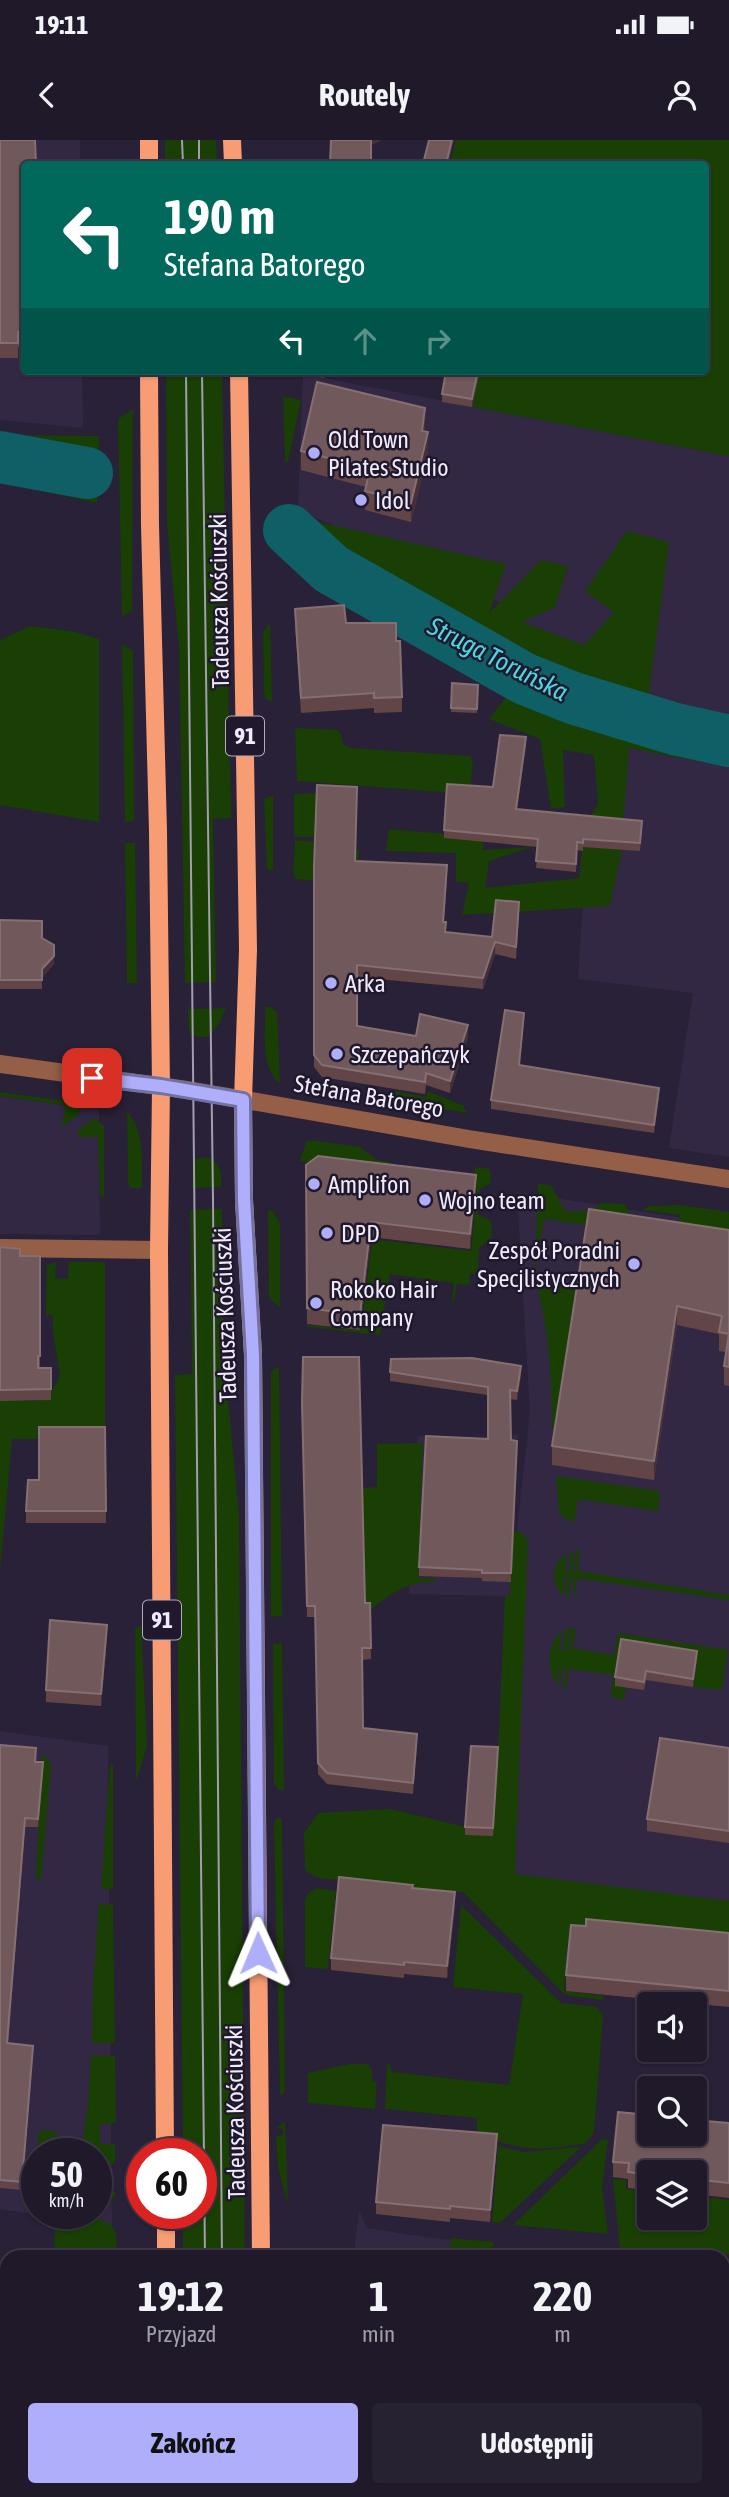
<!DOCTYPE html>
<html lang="pl">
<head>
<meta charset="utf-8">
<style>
	:root { --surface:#1f1929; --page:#272231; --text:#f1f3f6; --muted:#a1a0a8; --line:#3c3846; --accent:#aeaefa }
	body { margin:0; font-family:"Asap Condensed",sans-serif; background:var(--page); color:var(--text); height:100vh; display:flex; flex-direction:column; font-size:26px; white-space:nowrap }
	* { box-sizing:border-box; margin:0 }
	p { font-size:23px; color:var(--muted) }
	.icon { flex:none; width:38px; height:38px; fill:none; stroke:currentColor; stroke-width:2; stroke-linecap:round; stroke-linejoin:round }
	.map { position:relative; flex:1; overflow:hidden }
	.drawer { position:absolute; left:0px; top:2110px; width:730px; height:247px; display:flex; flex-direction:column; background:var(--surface); border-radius:21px 21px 0 0; box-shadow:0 2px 5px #0004,0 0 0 2px var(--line) }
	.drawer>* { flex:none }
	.guide { position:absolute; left:21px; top:21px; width:688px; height:214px; border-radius:7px; box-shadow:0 2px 5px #0004,0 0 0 2px var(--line); background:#00695c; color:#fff; overflow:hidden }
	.fabs { position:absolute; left:637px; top:1852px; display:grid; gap:14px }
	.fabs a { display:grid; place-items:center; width:70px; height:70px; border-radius:7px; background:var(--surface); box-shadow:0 2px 5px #0004,0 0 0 2px var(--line); font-size:35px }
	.speed { position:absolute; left:21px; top:1998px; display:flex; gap:14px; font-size:35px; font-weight:700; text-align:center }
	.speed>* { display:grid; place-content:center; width:91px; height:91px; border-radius:50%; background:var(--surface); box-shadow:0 2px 5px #0004,0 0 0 2px var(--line); line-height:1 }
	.speed small { font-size:18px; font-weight:400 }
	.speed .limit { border:10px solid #d22; background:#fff; color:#111 }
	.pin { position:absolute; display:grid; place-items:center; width:60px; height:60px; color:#fff; margin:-30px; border-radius:14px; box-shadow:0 4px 10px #0006 }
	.me { position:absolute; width:77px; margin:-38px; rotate:359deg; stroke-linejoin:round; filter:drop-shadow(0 0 5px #0008) }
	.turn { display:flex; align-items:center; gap:24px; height:147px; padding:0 28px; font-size:32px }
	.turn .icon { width:91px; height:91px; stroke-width:2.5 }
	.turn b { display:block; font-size:49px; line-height:60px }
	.lanes { display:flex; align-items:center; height:66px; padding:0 28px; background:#0003; justify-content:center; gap:35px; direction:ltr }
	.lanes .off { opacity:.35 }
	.eta { display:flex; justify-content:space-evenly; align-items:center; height:119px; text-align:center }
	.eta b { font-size:42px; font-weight:700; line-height:49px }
	.action { display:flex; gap:14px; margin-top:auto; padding:14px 28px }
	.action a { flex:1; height:80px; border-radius:7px; background:var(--accent); color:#111; font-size:28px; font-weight:700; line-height:80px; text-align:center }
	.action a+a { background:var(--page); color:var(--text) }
	.status { display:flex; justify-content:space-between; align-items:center; height:49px; padding:0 35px; background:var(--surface); direction:ltr }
	.status svg { height:19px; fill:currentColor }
	header { display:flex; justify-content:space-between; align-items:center; height:91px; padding:0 28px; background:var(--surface); font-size:32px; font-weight:700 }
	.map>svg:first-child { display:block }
	.built { fill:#332844; fill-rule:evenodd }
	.green { fill:#193f04 }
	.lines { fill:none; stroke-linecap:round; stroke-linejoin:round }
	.river { stroke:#0e6066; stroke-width:52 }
	.minor { stroke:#955e46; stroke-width:18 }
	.major { stroke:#f79c73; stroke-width:18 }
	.tram { stroke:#a39dae; stroke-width:2 }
	.wall { fill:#624647 }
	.shaded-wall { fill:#453038 }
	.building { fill:#71585a; stroke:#856f73; stroke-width:2 }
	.route-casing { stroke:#7171a2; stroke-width:18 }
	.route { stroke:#aeaefa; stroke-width:12 }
	.poi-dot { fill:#aeaefa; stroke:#20182d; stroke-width:2.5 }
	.labels { text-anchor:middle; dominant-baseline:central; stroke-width:5; stroke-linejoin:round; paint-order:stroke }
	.shield { fill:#20182d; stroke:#b2acbc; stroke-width:2 }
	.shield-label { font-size:23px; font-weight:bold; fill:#f0ebfa }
	.poi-label { font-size:24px; fill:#f0ebfa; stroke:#20182d; text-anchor:start }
	.street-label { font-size:24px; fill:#f0ebfa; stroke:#20182d }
	.water-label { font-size:26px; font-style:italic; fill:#47d8e2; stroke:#20182d }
</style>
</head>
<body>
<div class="status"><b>19:11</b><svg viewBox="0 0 49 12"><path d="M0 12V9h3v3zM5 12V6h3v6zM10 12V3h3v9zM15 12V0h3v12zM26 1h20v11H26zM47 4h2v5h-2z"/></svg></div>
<header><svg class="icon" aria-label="back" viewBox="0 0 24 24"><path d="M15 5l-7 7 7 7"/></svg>Routely<svg class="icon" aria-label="person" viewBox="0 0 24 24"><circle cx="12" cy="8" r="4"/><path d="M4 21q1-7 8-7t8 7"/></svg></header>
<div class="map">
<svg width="729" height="2357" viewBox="0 0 729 2357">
	<rect width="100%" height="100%" fill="#292137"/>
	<path class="built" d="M0,0H80V24H24V231H82L83,288L0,280Z
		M303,234L729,316V1017L669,1008L693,853L578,839L582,776L590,711L629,607L507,466L454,437L316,378L298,367Z
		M0,956L99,970L100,1095L0,1094Z
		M517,1052L729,1085V1765L492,1747L505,1456L409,1454L418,1296L512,1297L513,1294L518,1295L513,1425L530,1273Z
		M0,1591L108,1606L112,2086L0,2069ZM37,2014H96V2074H37Z
		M359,2070L367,2088L432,2098L454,2100L452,2117L314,2118V2112L354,2113Z"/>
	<path class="green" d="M165,0H216L217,24H165Z
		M456,0H729V316L472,267L479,231H705V24H450Z
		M166,231H222L231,678L213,679L216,842L185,843L179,506L167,384Z
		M283,256L301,260L288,322L285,321Z
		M133,269L132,471L122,476L118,279Z
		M0,295L99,296L97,363L0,342Z
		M291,376L506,424L489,473L541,420L568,426L555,467L522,482L584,505L614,472L585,451L627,391L669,402L644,591L729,613V627L629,608L621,714L610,766L462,775L469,743L456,742V713L386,711L389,689L459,695L485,662L483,710L532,707L489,721L485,748L579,738L585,684L598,664L594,615L563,610L565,667L551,669L540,599L489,579L514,548L312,438Z
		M270,483L272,561L266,559L264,553L263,492Z
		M30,486L72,491L99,499V682L0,665V500Z
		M122,504L133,511L134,681L125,682Z
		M295,588L337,590L341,594L343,604L351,608L470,616L473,623L469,654L297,641Z
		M317,653L315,697H294V654Z
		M273,655V730L269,731L267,728L264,659Z
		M295,700L315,702L314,739L354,741L356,709L359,710L357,740L349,743L296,739L293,734Z
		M125,703H135L137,843H127Z
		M265,867H271L277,872L280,944C259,926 266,892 265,867Z
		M226,868L219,884L207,897H198L189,892L188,869Z
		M396,951L426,957L428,951L464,966V969L469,973L394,962Z
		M0,952L80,963V973L62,987L65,965L0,956Z
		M127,971C145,993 142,1021 142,1048H131L128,1044Z
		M95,978L104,986V1056L100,1057L98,997H78V990Z
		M310,1000L360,1007L377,1020L390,1022L389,1031L300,1021L306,1002Z
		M203,1017C221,1019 222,1032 221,1047L192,1048L193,1020Z
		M475,1027L490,1029L491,1043L480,1049L478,1074L491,1081L492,1097L479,1108L478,1133L470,1134L469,1145L457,1144L454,1163L452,1162L454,1143L390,1134L380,1195L307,1187V1185L361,1190L372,1099L471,1111L477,1049L472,1047Z
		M538,1043L552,1046L564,1069L570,1072L591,1070L602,1063L624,1064L629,1071L625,1091L544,1079L535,1135Z
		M682,1065L729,1072V1106L678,1088L680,1075L642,1070L649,1066Z
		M222,1069L224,1218L239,1374L245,2117L199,2118V2112H183V2074H201V2014H183L175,1235L192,1234L190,1070Z
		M268,1069L274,1073L280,1083V1168L269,1158Z
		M56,1122L55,1138L68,1139L69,1122H105V1296L37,1295V1299H12L0,1432V1261H38L54,1248L60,1235L53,1193V1175H46L47,1125Z
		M536,1142L642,1157L640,1175L573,1165L575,1171L555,1290L552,1288C552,1237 549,1191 536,1142Z
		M279,1226L282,1477L271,1476V1232Z
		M423,1303L418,1437L436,1439L435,1442C403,1441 388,1457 363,1475L366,1464L363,1348L377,1347V1304Z
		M556,1336L660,1351L658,1371L578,1359L574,1382L564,1378L559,1371Z
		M513,1390L522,1393L528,1401L515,1734L729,1761V1805L568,1800L564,1851L604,1856L603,1860L565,1855L463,1752L318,1738L307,1732L305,1728L304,1693L318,1673L390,1669L466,1687L465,1695L498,1616L505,1456H510Z
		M576,1410H580L578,1431L729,1455V1460L577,1438L574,1460L573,1438H571L569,1458L566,1456L567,1436H564V1455C549,1444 552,1423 567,1413L565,1432L568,1433L571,1412L574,1411L572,1433L574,1434Z
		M141,1485L147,1606L136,1642L135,1489Z
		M570,1488L566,1510L568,1511L571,1488H576L572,1508L614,1515L618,1493L728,1510L722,1550L693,1547L697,1520L615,1545L626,1548L623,1560L611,1557L613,1535L569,1529L566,1550H563L566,1528H563L560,1547L558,1544L560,1526L555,1542C546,1527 548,1502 562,1491L559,1510L562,1511L565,1490Z
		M282,1503L284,1650H278L274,1643L273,1504Z
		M42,1615L48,1619L51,1626L41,1740L36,1739Z
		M113,1624V1749H101L110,1625Z
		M282,1678L285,1951L283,1954H280L274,1685L276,1679Z
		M316,1748L336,1751L328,1829L305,1827V1760L307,1754Z
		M99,1763L113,1765L115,1903H92L93,1847Z
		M461,1765L561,1863L597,1867L603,1876L594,1992L586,2003C544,2011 515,2012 477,1992V1978L385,1969L387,1924L390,1923L392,1932L509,1945L523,1854L453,1847Z
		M91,1915L115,1916L116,1983L100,1984V2004H115V2023L101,2025V2052H116L114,2059L96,2060V2032L100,2017L96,2016V2014H81L88,1963Z
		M349,1924H368L372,1929V1941L377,1943L375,1969L308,1963V1933Z
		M285,1982L288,2065L278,2027L276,1996L283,1995V1989L276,1988Z
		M39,1990L55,1991L58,1996L53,2014H37V2050L34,2046Z
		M602,1999L608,2000L602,2048L608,2094L513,2085Z
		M480,2004L496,2005L523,2012L581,2007L500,2083L492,2082L498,2007Z
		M613,2039L626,2040V2049L649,2052V2077H695V2056L729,2060V2114L711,2117L620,2109Z
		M59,2079C73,2079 106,2074 114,2089C118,2096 116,2109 116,2117H54L55,2083Z
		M451,2098L494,2102L493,2107L481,2117H450Z
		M17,2350H39L40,2354L55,2350H119V2357H0V2355Z
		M407,2350H481L480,2357H406Z
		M492,2350H585L584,2357H492Z
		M596,2350H671L670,2357H595Z"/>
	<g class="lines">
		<path class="river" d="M0,317L87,333
			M289,390L331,429L525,539L573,558L675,589L729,601"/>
		<path class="minor" d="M0,924L194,951L469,999L729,1039
			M0,1108L159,1110"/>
		<path class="major" d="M149,0V24
			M232,0L233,24
			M149,231L150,385L158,691L161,946L159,1110L165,2014
			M239,231L248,810L243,960L244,1060L253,1215L261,2118
			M166,2074V2118
			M169,2350V2357
			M263,2350V2357"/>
		<path class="tram" d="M182,0L183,24
			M199,0V24
			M186,231L205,2118
			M202,231L213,1059L222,2118
			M207,2350V2357
			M224,2350V2357"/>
	</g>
	<path class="wall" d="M0,0L24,24V207H18V218H0Z
		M290,231H325L324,238Z
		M480,231L472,267L442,262V254Z
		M425,287L424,291L428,312L411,382L365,370L366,347L301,330V311Z
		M295,469L346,483L396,501L402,557V572L374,573V568L301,573L295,484Z
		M452,543L478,545L477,573L451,572Z
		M526,605L517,669L642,689L640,711L583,707V711L577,710L576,732L536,728L538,707L444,698V690L493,647Z
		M355,721L447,737L444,782L445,792L492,797L519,774L516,819L495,814L483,849L357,837V886L416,896L468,897L450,953L426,945L425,954L322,937L314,927V727Z
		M0,780L42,798L54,824L42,838V849H0Z
		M524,881L519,926L659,956L654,993L491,969V960Z
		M306,1025L476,1050L470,1109L371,1097L360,1190L307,1184Z
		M729,1090V1246L724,1245V1226L726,1212L719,1211V1194L677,1185L654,1340L552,1325V1306Z
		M0,1107L20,1116H40V1228H38H51V1260L0,1261Z
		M390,1232L521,1235L517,1260L510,1259L511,1442L482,1441V1438L419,1436V1427L488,1299V1255L390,1241Z
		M302,1275L365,1463H370L371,1519L362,1520L363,1588L417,1605L413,1654L327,1644L318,1634L315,1477H307Z
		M105,1287L106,1383H26V1371Z
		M107,1497L101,1566L46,1562V1550Z
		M697,1519L693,1547L646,1540L644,1550L615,1546V1537Z
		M0,1605L36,1622L43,1631L38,1687H25L8,1904L33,1914L22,2050L0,2048Z
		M729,1608V1703L647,1691V1679Z
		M498,1616L493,1696L465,1695V1687Z
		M455,1765L447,1838L404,1834V1838L331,1830V1818Z
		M729,1793V1867L566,1851V1835Z
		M729,1983V2058L695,2054V2032H649V2050L628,2048V2039L613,2037V2022Z
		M497,2006L490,2082L450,2078V2082L376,2074V2062Z"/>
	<path class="shaded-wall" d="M371,0H382L372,5Z
		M452,0H454L448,24H446Z
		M478,231H480L472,267V259Z
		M425,268V287L422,310V291Z
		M428,292V312L411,382V363Z
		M526,597V605L516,677V669Z
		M447,725V737L443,794V782Z
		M519,762V774L516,819V807Z
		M495,802V814L483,849V838Z
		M54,816V824L42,838V829Z
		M524,873V881L519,934V925Z
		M468,885V897L450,953V941Z
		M659,948V956L654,993V985Z
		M476,1035V1050L470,1109V1094Z
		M371,1082V1097L360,1190V1175Z
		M677,1166V1185L654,1340V1321Z
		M521,1226V1235L517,1260V1251Z
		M107,1485V1497L101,1566V1554Z
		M697,1511V1519L693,1547V1539Z
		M417,1594V1605L413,1654V1643Z
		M25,1678V1687L7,1912V1903Z
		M455,1752V1765L447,1838V1826Z
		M33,1906V1914L22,2050V2042Z
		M497,1994V2006L490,2082V2070Z"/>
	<path class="building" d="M0,0H35L36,24H24V192H18V203H0Z
		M331,0H371V24H330Z
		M429,0H452L446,24H423Z
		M446,231H478L472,259L442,254Z
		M317,242L425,268L422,291L428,292L411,363L365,351L370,329L301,311Z
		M344,465L346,483H396V501H400L402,557L374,558V553L301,558L295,469Z
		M452,543L478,545L477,569L451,568Z
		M500,595L526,597L516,669L642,681L640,703L583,699V703L577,702L576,724L536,721L538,699L444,690L447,644L493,647Z
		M317,645L357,647L355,721L447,725L443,782H446L445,792L492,797L496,760L519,762L516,807L495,802L483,838L357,825V886L416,896L420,874L468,885L450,941L426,933L425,942L322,925L314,915V727Z
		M0,780L42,781V798L54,805V816L42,829V840H0Z
		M505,870L524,873L519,925L659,948L654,985L491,960Z
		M318,1016L476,1035L470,1094L371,1082L360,1175L307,1168L306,1025Z
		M589,1069L729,1090V1194L719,1192L722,1176L677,1166L654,1321L552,1306Z
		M0,1107L20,1109V1116H40V1216H38V1228H51V1249L0,1250Z
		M729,1194V1227L724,1226Z
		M303,1217H359L365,1463H370L371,1508H362L363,1588L417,1594L413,1643L327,1633L318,1623L315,1466H307L302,1263Z
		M472,1218L521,1226L517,1251L510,1250L511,1300L517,1301L511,1433H482V1430L419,1427L426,1296L488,1299V1247L390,1232L391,1219Z
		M39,1287H105L106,1371H26L28,1340H39Z
		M50,1480L107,1485L101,1554L46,1550Z
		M621,1499L697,1511L693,1539L646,1531L644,1542L615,1537Z
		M660,1598L729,1608V1691L647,1679Z
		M0,1605L36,1608L35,1622H43L38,1679L25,1678L7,1903L33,1906L22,2042L0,2040Z
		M471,1606L498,1607L493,1688L465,1687Z
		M339,1737L413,1745L412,1748L455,1752L447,1826L404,1822V1825L331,1818Z
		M586,1779L729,1793V1851L566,1835L571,1785L586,1786Z
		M618,1972L649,1975V1993H695V1980L729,1983V2043L695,2039V2032H649V2035L628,2032L629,2023L613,2022Z
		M383,1985L497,1994L490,2070L450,2066V2069L376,2062Z
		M325,2113H382V2118H325Z
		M723,2327H729V2357H671L672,2350H723Z"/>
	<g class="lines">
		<defs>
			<path id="route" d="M92,938L161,946L243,960L244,1060L253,1215L258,1813"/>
		</defs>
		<use href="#route" class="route-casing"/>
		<use href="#route" class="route"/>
	</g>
	<g class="poi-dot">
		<circle cx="314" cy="313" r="7"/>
		<circle cx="361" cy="360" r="7"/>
		<circle cx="331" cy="843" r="7"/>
		<circle cx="337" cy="914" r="7"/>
		<circle cx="314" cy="1044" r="7"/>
		<circle cx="425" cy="1060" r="7"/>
		<circle cx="327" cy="1093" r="7"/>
		<circle cx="634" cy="1124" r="7"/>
		<circle cx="316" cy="1163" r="7"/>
	</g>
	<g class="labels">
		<g class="shield">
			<rect x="226" y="576.5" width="38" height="39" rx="5"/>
			<rect x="143" y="1460.5" width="38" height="39" rx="5"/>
		</g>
		<g class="shield-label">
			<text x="245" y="596">91</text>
			<text x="162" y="1480">91</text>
		</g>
		<g class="poi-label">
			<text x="328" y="299">Old Town<tspan x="328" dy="28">Pilates Studio</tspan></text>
			<text x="375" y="360">Idol</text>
			<text x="345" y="843">Arka</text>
			<text x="351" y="914">Szczepańczyk</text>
			<text x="328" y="1044">Amplifon</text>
			<text x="439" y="1060">Wojno team</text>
			<text x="341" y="1093">DPD</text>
			<text x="620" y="1110" text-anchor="end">Zespół Poradni<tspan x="620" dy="28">Specjlistycznych</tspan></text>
			<text x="330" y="1149">Rokoko Hair<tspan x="330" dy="28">Company</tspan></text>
		</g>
		<g class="street-label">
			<text transform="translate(219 461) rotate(-91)">Tadeusza Kościuszki</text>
			<text transform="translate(369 956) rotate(10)">Stefana Batorego</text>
			<text transform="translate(225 1175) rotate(-92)">Tadeusza Kościuszki</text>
			<text transform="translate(235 1972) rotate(-91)">Tadeusza Kościuszki</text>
		</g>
		<g class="water-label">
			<text transform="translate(498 519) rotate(27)">Struga Toruńska</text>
		</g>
	</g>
</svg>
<div class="fabs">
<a><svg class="icon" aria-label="sound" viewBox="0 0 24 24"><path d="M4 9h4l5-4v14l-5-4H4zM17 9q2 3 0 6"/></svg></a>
<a><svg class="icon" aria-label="search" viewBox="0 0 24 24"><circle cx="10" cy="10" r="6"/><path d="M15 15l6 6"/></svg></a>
<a><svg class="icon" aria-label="layers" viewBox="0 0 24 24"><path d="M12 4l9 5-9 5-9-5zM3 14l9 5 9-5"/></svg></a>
</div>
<div class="speed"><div>50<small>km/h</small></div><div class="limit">60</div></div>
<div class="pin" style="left:92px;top:938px;background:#d93025"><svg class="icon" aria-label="arrive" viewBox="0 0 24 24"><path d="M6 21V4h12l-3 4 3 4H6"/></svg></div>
<svg class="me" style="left:258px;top:1813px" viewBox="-20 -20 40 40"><path d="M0-17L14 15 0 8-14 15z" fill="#aeaefa" stroke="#fff" stroke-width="4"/></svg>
<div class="guide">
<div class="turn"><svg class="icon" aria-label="left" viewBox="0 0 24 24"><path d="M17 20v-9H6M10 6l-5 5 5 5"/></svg><div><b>190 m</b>Stefana Batorego</div></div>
<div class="lanes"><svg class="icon" aria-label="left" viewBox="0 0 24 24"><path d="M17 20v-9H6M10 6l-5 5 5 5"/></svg><svg class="icon off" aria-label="ahead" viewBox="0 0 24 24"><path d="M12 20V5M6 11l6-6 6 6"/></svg><svg class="icon off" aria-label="right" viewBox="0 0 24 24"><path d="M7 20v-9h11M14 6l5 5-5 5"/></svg></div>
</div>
<section class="drawer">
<div class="eta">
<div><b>19:12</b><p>Przyjazd</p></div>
<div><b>1</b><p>min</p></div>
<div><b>220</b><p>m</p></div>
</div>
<div class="action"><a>Zakończ</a><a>Udostępnij</a></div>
</section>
</div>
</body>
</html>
